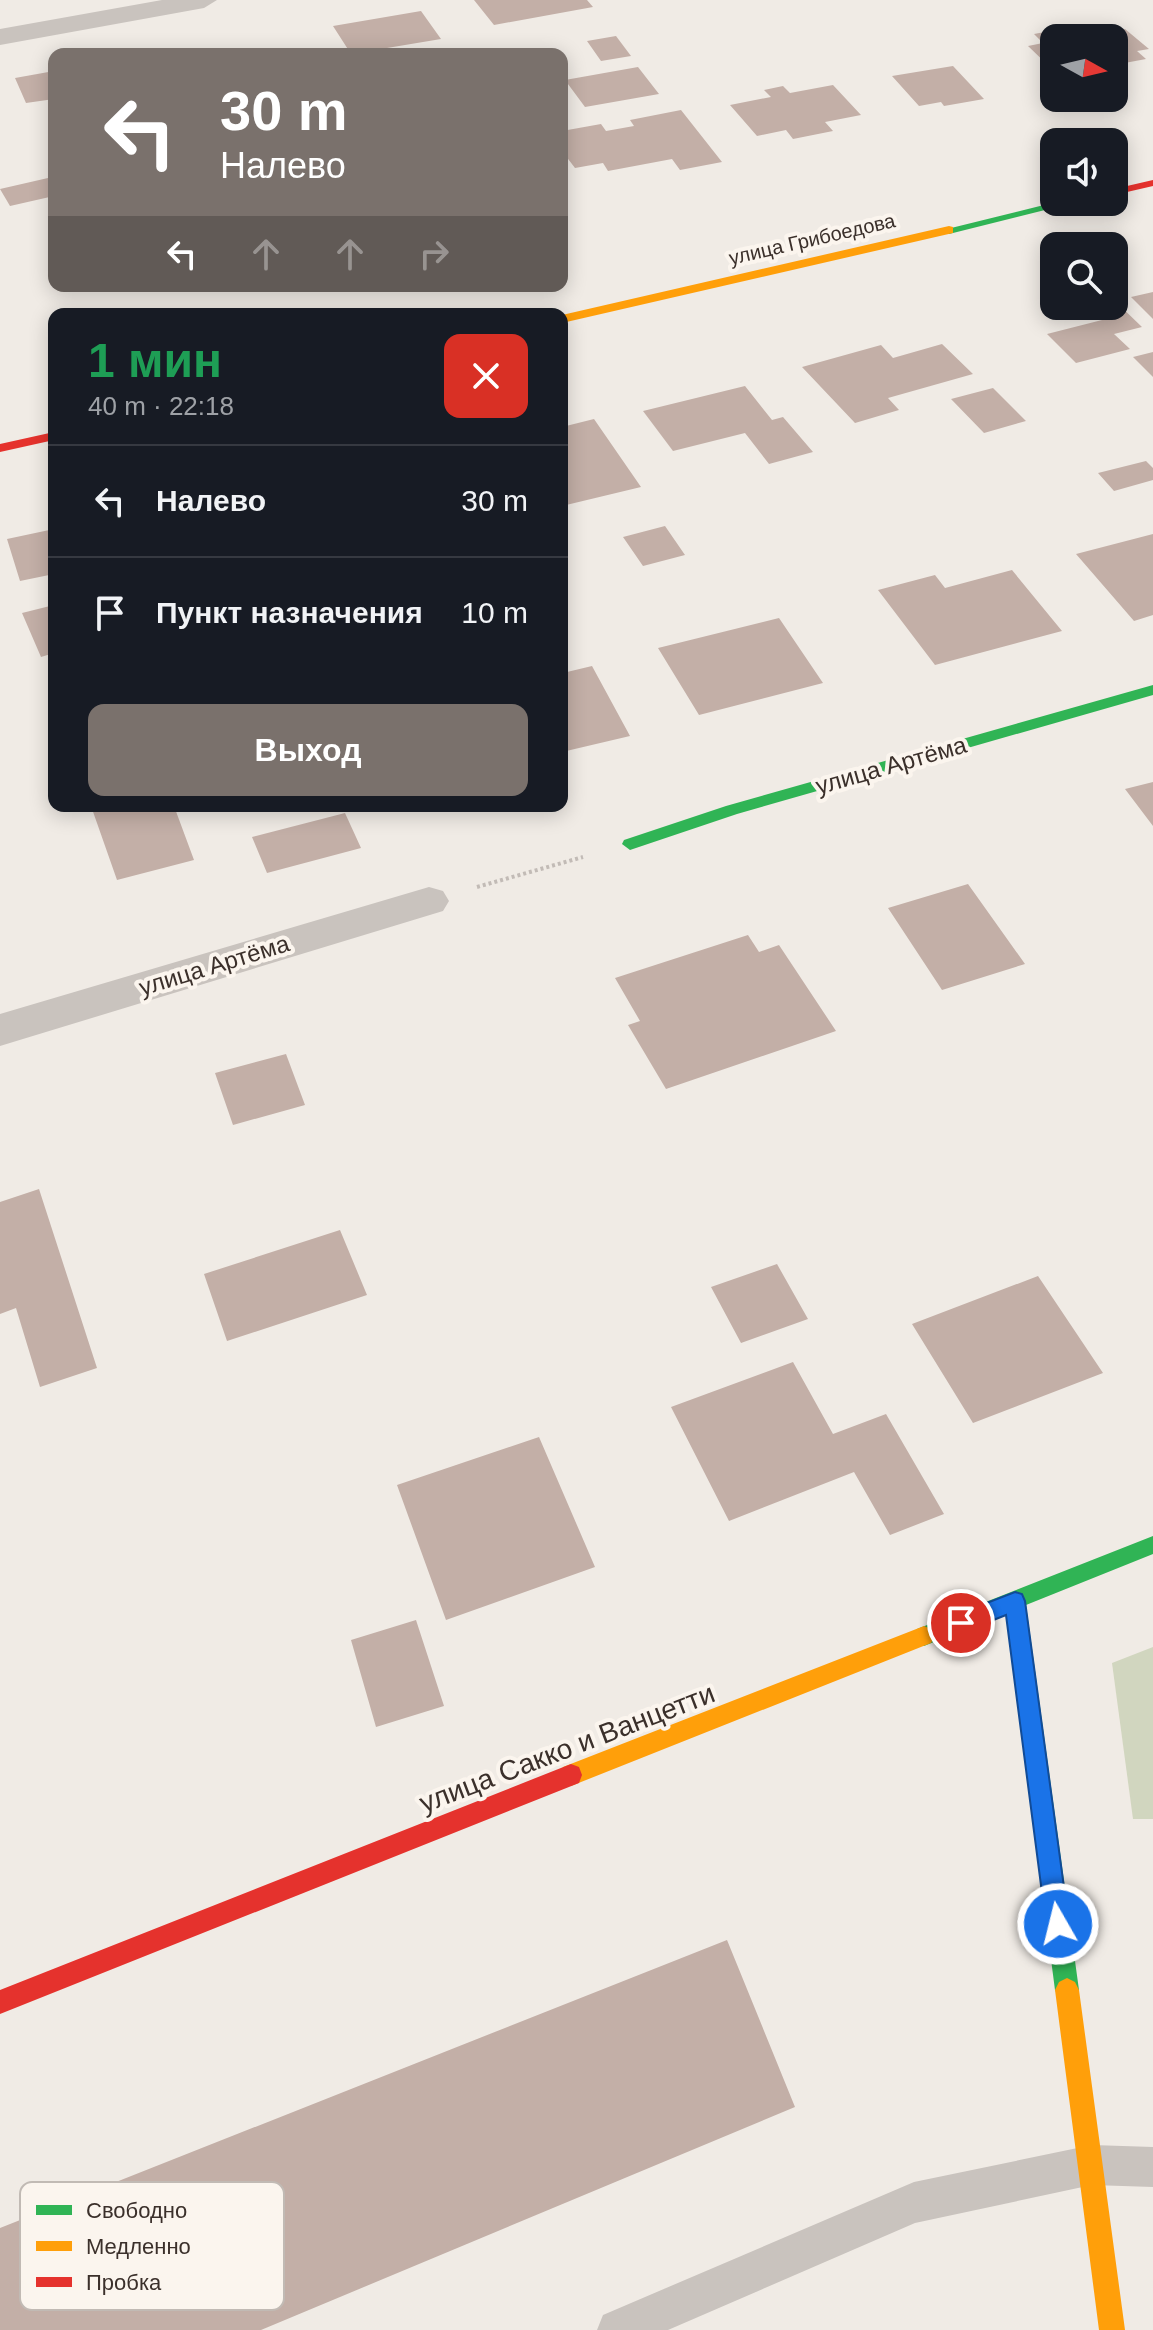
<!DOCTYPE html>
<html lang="ru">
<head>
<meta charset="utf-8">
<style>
	:root { --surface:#171b24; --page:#242831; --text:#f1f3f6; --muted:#9ea1a6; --line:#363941; --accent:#7a716c }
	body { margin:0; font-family:Helvetica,sans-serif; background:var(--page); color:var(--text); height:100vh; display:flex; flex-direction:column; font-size:30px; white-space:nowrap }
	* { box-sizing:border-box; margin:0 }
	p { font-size:26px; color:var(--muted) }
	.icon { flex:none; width:44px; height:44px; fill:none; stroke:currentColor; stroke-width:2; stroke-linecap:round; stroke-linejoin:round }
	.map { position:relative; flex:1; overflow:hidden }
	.details { position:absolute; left:48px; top:308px; width:520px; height:504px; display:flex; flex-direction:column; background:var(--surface); border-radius:16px; box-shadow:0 4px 20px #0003 }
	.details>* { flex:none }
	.guide { position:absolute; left:48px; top:48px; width:520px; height:244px; border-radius:16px; box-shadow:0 4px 20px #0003; background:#7a716c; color:#fff; overflow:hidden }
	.needle { width:52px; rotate:98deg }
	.controls { position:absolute; left:1040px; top:24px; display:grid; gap:16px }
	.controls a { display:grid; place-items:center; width:88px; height:88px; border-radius:16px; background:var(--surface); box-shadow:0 4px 20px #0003; font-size:40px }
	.pin { position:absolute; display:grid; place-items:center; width:68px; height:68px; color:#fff; margin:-34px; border:4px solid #fff; border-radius:50%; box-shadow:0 2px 8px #0007 }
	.me { position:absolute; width:88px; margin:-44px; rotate:352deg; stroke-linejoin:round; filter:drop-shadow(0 0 6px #0008) }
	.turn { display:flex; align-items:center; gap:28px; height:168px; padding:0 40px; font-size:36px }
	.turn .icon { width:104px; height:104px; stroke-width:2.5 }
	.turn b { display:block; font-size:56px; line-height:68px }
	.lanes { display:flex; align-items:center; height:76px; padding:0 40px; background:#0003; justify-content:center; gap:40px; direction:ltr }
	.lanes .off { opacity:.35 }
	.round { display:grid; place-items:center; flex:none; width:84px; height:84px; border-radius:16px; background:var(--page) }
	.summary { display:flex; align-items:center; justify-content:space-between; height:136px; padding:0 40px }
	h1 { font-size:48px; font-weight:700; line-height:60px; color:#1e9e55 }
	.button { display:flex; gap:16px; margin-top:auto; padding:16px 40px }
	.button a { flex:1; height:92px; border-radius:16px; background:var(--accent); color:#fff; font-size:32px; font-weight:700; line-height:92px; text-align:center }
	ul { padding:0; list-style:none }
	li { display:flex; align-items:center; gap:24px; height:112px; padding:0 40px; border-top:2px solid var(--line) }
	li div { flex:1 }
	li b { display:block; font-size:30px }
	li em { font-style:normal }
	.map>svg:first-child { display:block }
	.green { fill:#d1d6bf }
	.building { fill:#c3afa7 }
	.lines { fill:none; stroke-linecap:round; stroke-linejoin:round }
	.path { stroke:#c2bbb6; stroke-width:4; stroke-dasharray:3 3; stroke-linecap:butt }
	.lane { fill:#c9c3be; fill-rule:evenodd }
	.street { fill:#c9c3be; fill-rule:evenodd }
	.fast { fill:#30b455; fill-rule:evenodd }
	.slow { fill:#ff9f0a; fill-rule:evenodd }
	.jam { fill:#e5322d; fill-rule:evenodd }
	.route { fill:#1a73e8; stroke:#114b97; stroke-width:2 }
	.labels { text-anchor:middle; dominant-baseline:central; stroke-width:8; stroke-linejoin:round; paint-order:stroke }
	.far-street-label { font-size:20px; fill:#3b302b; stroke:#fbf5ee }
	.street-label { font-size:24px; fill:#3b302b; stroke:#fbf5ee }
	.near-street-label { font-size:28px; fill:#3b302b; stroke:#fbf5ee }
	.key { fill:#fbf5ee; stroke:#c1bab4; stroke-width:2 }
	.key-label { font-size:22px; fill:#3b302b }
</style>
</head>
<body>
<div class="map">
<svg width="1153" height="2330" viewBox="0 0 1153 2330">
	<rect width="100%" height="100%" fill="#f0ebe5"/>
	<path class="green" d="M1153,1647V1819H1133L1112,1663Z"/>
	<path class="building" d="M474,0H587L593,7L494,25Z
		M421,11L441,39L351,54L333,26Z
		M1066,28L1076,38H1054V71L1028,46L1043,43L1034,34Z
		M1125,29L1149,49L1137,51L1146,59L1114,65V38H1083Z
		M616,36L631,56L601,61L587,41Z
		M953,66L984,99L944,106L941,102L919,106L892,76Z
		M638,67L659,94L585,107L565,80Z
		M54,71V99L26,103L15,78Z
		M833,85L861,115L825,122L833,131L793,139L786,130L757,136L730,105L771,97L764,90L783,86L790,93Z
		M681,110L722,162L680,170L672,159L608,171L603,163L575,168L562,151V131L601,124L606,131L634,126L630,120Z
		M48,178L54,196L10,206L0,189Z
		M1153,292V319L1131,297Z
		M1114,300L1142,327L1114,334L1130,349L1076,363L1047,334L1102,320L1089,308L1114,306Z
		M942,344L973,374L888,398L899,410L855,423L802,367L881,345L893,358Z
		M1153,352V377L1133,357Z
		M745,386L772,420L783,417L813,452L769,464L745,433L673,451L643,411Z
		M993,388L1026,421L984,433L951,399Z
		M594,419L641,487L562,506V427Z
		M1146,461L1153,468V480L1114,491L1098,473Z
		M665,526L685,555L643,566L623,537Z
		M54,529V574L20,581L7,539Z
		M1153,534V615L1134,621L1076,554Z
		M1012,570L1062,631L935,665L878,590L935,575L945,588Z
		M54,605V653L41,657L22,613Z
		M779,618L823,683L699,715L658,648Z
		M562,662L567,672L592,666L630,736L562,752Z
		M1153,782V826L1125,789Z
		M91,806H174L194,860L117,880Z
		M345,813L361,848L267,873L252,837Z
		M968,884L1025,964L942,990L888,908Z
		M748,935L759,952L779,945L836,1031L666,1089L628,1025L640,1021L615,978Z
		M286,1054L305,1105L233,1125L215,1073Z
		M39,1189L97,1368L40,1387L16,1308L0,1314V1202Z
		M340,1230L367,1295L227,1341L204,1274Z
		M777,1264L808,1319L741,1343L711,1287Z
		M1038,1276L1103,1373L973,1423L912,1324Z
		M793,1362L833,1434L886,1414L944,1514L890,1535L854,1472L729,1521L671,1407Z
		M539,1437L595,1567L446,1620L397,1485Z
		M416,1620L444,1706L376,1727L351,1640Z
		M727,1940L795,2107L261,2330H0V2228Z"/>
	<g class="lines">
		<path class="path" d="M477,887L583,857"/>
		<path class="lane" d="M1092,2145L1153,2147V2187L1092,2185L915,2223L668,2330H597L603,2315L914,2182Z"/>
		<path class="street" d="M162,0H217L204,8L0,45V29Z
			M429,887L443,891L449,901L443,911L0,1046V1014Z"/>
		<path class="fast" d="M1056,202H1077L949,234L943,230Z
			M1153,685V695L737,814L630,850L622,844L624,840L726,806Z
			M1153,1536V1554L1026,1605L1079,1990L1075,1998L1067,2002L1059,1998L1055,1990L1006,1613L924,1646L917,1643L913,1636L917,1629Z"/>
		<path class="slow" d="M949,226L953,227V233L562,323V315Z
			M924,1626L931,1629L935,1636L931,1643L571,1786L563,1783L560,1775L563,1767Z
			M1067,1978L1075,1982L1079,1990L1125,2330H1099L1055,1990L1059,1982Z"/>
		<path class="jam" d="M1153,180V186L1114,195V189Z
			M54,432V440L0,452V444Z
			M571,1764L579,1767L582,1775L579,1783L0,2014V1990Z"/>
	</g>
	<path class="route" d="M1015,1592L1022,1594L1025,1601L1069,1924L1066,1932L1058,1935L1050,1932L1046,1924L1006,1615L961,1633L953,1630L950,1623L953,1616Z"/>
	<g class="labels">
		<g class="far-street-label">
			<text transform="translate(812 239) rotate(-13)">улица Грибоедова</text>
		</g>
		<g class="street-label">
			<text transform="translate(891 765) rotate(-16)">улица Артёма</text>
			<text transform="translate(214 965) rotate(-17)">улица Артёма</text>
		</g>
		<g class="near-street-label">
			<text transform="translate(567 1748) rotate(-21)">улица Сакко и Ванцетти</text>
		</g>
	</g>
	<rect x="20" y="2182" width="264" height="128" rx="12" class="key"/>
	<rect x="36" y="2205" width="36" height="10" fill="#30b455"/>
	<rect x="36" y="2241" width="36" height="10" fill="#ff9f0a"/>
	<rect x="36" y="2277" width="36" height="10" fill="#e5322d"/>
	<g class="key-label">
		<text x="86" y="2218">Свободно</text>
		<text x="86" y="2254">Медленно</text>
		<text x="86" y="2290">Пробка</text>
	</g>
</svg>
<div class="controls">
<a><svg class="needle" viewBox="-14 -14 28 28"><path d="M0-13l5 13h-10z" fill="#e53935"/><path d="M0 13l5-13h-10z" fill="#9ea1a6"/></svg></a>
<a><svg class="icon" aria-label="sound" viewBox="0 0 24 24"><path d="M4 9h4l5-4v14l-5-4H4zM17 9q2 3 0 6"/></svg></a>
<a><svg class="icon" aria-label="search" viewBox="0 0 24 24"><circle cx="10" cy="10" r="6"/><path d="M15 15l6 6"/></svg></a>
</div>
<div class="pin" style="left:961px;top:1623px;background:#d93025"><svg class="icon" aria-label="arrive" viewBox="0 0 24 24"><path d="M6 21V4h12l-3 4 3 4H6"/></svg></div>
<svg class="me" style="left:1058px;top:1924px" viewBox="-20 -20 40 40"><circle r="17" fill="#1a73e8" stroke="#fff" stroke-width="3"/><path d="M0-11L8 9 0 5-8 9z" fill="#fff"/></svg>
<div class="guide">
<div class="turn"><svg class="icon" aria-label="left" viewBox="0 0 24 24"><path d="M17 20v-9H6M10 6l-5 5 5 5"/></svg><div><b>30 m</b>Налево</div></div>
<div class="lanes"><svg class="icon" aria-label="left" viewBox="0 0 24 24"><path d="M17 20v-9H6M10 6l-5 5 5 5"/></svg><svg class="icon off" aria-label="ahead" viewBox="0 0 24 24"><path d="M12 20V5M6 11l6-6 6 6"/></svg><svg class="icon off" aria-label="ahead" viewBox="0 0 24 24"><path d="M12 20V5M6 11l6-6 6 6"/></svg><svg class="icon off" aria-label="right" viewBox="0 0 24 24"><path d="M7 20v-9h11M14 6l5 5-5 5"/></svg></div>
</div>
<section class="details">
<div class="summary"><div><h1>1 мин</h1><p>40 m · 22:18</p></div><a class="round" style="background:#d93025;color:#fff"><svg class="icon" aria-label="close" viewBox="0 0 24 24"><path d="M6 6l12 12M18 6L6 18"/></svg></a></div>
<ul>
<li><svg class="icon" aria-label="left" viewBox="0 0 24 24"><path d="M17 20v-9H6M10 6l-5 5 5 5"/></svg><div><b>Налево</b></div><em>30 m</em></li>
<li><svg class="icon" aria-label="arrive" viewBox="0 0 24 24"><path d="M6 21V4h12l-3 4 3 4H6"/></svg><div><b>Пункт назначения</b></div><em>10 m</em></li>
</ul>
<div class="button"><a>Выход</a></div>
</section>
</div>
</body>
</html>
